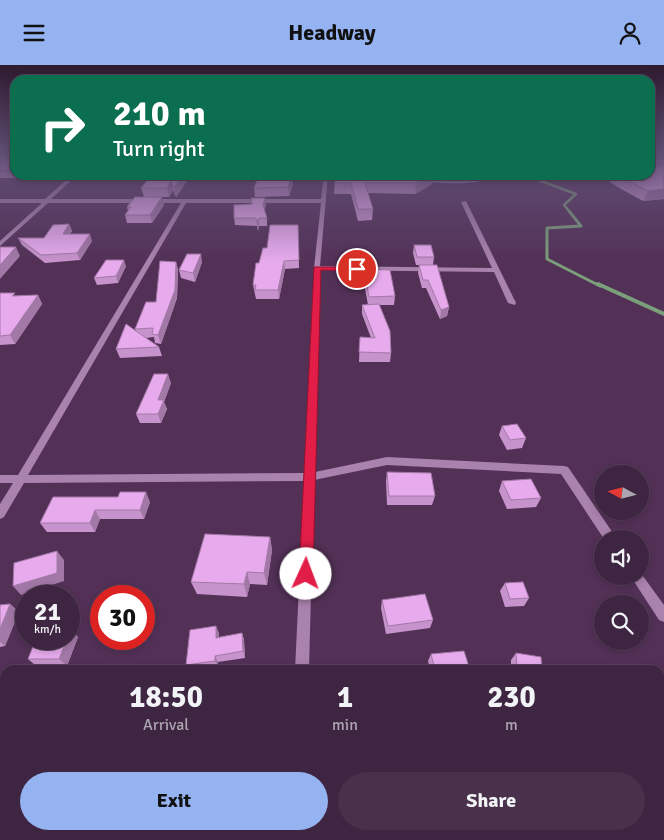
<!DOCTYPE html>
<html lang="en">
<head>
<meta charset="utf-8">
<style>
	:root { --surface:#3e2541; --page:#49314c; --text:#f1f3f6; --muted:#ada5b1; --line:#57425a; --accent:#95b2f1 }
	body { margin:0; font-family:Signika,sans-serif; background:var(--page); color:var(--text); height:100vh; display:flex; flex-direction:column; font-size:19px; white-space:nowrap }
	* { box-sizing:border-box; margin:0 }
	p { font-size:16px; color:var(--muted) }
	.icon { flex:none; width:28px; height:28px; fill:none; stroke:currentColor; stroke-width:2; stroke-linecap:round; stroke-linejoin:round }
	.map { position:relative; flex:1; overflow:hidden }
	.drawer { position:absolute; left:0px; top:600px; width:665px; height:175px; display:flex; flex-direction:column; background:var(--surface); border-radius:15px 15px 0 0; box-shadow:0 2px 8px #0003,0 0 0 1px var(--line) }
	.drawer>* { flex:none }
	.banner { position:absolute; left:10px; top:10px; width:645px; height:105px; border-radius:15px; box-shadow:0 2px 8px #0003,0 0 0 1px var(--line); background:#0b6e4f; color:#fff; overflow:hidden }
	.needle { width:32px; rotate:277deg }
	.tools { position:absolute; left:594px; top:400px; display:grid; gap:10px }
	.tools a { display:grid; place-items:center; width:55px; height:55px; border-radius:50%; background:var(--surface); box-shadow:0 2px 8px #0003,0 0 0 1px var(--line); font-size:25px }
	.speed { position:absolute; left:15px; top:520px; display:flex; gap:10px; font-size:25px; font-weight:700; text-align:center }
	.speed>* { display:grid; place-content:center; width:65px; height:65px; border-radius:50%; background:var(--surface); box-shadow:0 2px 8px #0003,0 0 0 1px var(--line); line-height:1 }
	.speed small { font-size:12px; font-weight:400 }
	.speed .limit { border:8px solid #d22; background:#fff; color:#111 }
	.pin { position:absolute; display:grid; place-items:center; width:42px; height:42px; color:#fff; margin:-21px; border:2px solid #fff; border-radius:50%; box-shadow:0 1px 5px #0007 }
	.me { position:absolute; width:55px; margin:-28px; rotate:2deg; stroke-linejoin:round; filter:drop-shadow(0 0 4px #0008) }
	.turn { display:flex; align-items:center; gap:18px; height:105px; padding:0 20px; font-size:22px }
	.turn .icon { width:65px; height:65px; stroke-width:2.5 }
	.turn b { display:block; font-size:35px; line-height:42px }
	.eta { display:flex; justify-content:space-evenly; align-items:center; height:85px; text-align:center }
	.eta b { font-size:30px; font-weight:800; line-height:35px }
	.cta { display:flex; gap:10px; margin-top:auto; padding:10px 20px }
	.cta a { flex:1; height:58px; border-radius:30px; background:var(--accent); color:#111; font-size:20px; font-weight:800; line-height:58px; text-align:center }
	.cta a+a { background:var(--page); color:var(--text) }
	header { display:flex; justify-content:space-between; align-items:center; height:65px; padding:0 20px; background:var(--accent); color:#111; font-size:22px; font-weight:800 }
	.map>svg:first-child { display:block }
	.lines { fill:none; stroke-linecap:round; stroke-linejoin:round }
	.stream-far2 { stroke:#7b9f7a; stroke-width:2.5 }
	.stream-far1 { stroke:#7b9f7a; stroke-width:3 }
	.stream { stroke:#7b9f7a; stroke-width:4 }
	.street { fill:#a982ad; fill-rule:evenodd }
	.secondary { fill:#978ac4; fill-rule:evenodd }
	.wall { fill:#c793cc }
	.shaded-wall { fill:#a278a6 }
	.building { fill:#e7abed; stroke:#a278a6 }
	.route { fill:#e11d48; stroke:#92132f }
</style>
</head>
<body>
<header><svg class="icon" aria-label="menu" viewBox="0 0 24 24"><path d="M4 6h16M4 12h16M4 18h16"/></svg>Headway<svg class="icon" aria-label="person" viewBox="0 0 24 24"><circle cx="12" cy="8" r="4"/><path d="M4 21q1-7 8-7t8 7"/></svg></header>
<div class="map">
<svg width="664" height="775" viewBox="0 0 664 775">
	<rect width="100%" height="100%" fill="#533157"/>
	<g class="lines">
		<path class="stream-far2" d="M525,110L576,129L564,140L570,147"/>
		<path class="stream-far1" d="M569,146L581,161L547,163V194L600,221"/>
		<path class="stream" d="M598,219L664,249"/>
		<path class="street" d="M72,110H77L51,134H321L324,110H328L320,201L492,203L461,137L466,136L516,238L515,240L508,238L494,207L320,205L315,407L387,392L564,401L568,402L617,474H604L561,409L387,400L314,415L309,605H295L304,416L24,418L4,452L0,454V439L13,418H0V410H18L181,138H48L0,181V176L42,138H0V134H45ZM186,138H321L314,203L304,408L28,410Z
			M640,507L664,540V557L659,555L633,515L631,511H640Z
			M286,770H304V775H286Z"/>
		<path class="secondary" d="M393,110C415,110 437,117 460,116C473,116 485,110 498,110C472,122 444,119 416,115C408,114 399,113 393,110Z"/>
	</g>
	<path class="wall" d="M0,88H15V110H35L31,113H0Z
		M650,88H664V134L643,136L621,124L599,110H650Z
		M80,110H126L122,114H82Z
		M170,110H219L218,113H189L176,132L173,125L169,132H144L141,123L170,111Z
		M292,110L293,119L289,131L255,132L254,123Z
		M335,110H447L441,113H433L432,119L415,129L368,128L373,144L372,155L358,156L351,129H334Z
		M251,133L266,140L264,145L267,153V161H259L258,166L257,161L235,160L234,153L252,139Z
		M164,140L152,158H127L125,150L128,146L127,142Z
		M69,159L72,166L70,169L92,176L80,195L45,198L22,180L18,173H44Z
		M298,160L299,203L285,204L279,234H256L253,220L259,198L267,183Z
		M414,180L434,192L433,200L449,242L447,251L440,254L426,223H422L418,208L419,200H416L413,188Z
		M176,197L178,205L177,233L161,279L155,278L154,272L146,273L159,282L162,291L120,293L116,284L136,266L135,264L156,237Z
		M202,197L195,217L181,213L179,205Z
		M126,201L118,218L97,220L94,213Z
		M364,204L395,231L394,240H379L391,288L390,297H359L360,272L371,273L362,249V240H368L363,212Z
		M0,228L17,231L38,230L42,239L15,279L0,280Z
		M171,318L164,337L167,344L161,358H140L136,349Z
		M502,361L526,373L522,383L507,385L499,370Z
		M387,407L435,431L432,440H387L386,416Z
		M502,416L541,433L536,442L507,444L499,426Z
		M53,432L150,437L144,454H100L95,467H47L40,458Z
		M270,472L272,485L267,520L250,519L247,532L197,529L191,517Z
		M505,518L529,533L524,541L505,542L500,526Z
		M382,535L433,555L430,563L386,569L381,543Z
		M10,539L19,547L5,581L0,582V540Z
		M70,565L78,572L67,601H36L28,594Z
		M219,568V572L242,568L244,575L245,593L218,597V602L190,605L186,600Z
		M516,588L542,605H511V595Z
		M431,589L470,605H430L428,596Z
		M417,770H505L506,775H418Z"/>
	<path class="shaded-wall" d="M30,110H35L31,113Z
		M120,110H126L122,114Z
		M183,110H188L189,113L176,132L174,123Z
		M292,110L293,119L289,131L288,122Z
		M431,110H433L432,119L415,129L416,118Z
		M442,110H447L441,113Z
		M171,116L173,125L169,132L167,123Z
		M664,124V134L643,136L648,126Z
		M162,132L164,140L152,158L150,150Z
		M265,133L266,140L264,147L263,140Z
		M259,153V161L258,166L257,158Z
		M69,159L72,166L66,176L63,169Z
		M90,169L92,176L80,195L77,188Z
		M16,182L20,191L0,214V200Z
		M201,189L202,197L195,217L193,208Z
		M124,195L126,201L118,218L116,211Z
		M284,196L285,204L279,234L278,225Z
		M176,197L178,205L177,233L161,279L158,270Z
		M38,230L42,239L15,279L10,270Z
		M449,242L447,251L440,254L441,245Z
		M168,309L171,318L164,337L167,344L161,358L158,349V335Z
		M146,427L150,437L144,454L140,445Z
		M95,445L100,454L95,467L90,458Z
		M270,472L272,485L267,520L264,508Z
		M57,486L64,495V516L21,530L13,521Z
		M247,507L250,519L247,532L244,519Z
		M10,539L19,547L5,581L0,577V564Z
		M216,561L219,568V579L216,573Z
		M70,565L78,572L67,601L59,594L67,574H69V569Z
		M242,568L244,575L245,593L243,586Z
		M215,591L218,597V602L215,596Z
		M0,727L3,728L0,737Z"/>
	<path class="building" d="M0,88H15V105H0Z
		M650,88H664V96L652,91L653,97L664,102V124L648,126L617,110H650Z
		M170,110H183L174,123L171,116L167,123H141L151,111H170Z
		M259,110H292L288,122L254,123Z
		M335,110H431L416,118H365L373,144H358L351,118H335Z
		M135,132H162L150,150H125L131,142H127Z
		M251,133H265L263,140L267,153H259L257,158L256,153H234V140L252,139Z
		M69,159L63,169H90L77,188L41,190L18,173H44L53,160Z
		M270,160H298L299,195L284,196L278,225H255L256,220H253L256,198H259L263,183H267Z
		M414,180H431L434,192H417Z
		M0,182H16L0,200Z
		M187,189H201L193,208L179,205Z
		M106,195H124L116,211L94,213Z
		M160,196L176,197L175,225L158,270L152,269L153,263L135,264L146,237H156Z
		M419,200H437L449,242L441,245L428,215H423Z
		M364,204L390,205L395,231L369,232Z
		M0,228H15L12,231L38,230L10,270L0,271Z
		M379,239L390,266L391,288L359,287L360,272L375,273L362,240Z
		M126,259L159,282L116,284Z
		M154,309H168L158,335H164L158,349H136Z
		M517,359L526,373L510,375L502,361Z
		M387,407L431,408L435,431H389Z
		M531,414L541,433L511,435L502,416Z
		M120,427H146L140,445H95L90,458H40L53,432H118Z
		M205,469L270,472L264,508L247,507L244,519L191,517Z
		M57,486V508L13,521L14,498Z
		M523,517L529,533L510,534L505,518Z
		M425,529L433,555L388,561L382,535Z
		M10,539L0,564V540Z
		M216,561V573L242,568L243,586L215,591V596L186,600L190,565Z
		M36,574H67L59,594H28Z
		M464,586L470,605H435L431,589Z
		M516,588L541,592L542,605H517Z
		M664,664V705L660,706V665Z
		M421,770H505L506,775H421Z"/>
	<linearGradient id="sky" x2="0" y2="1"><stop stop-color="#2e1b30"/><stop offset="0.45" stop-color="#604e74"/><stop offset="1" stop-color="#604e74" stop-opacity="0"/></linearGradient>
	<rect width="664" height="197" fill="url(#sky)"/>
	<path class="route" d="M314,202H357L360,204L357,206L321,205L313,509L311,513L306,515L301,513L299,509Z"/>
</svg>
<div class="tools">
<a><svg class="needle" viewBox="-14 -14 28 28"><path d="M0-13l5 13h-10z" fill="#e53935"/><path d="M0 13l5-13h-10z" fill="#ada5b1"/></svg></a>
<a><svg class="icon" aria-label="sound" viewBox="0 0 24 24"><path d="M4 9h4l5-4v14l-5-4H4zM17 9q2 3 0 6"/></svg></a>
<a><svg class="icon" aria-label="search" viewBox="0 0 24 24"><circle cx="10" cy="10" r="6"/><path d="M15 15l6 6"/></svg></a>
</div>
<div class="speed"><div>21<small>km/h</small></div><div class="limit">30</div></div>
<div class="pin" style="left:357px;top:204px;background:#d93025"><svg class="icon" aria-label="arrive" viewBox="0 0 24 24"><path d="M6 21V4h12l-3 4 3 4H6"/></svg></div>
<svg class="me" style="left:306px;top:509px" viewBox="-20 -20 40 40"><circle r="19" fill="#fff"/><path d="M0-13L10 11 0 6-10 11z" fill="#e11d48"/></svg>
<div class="banner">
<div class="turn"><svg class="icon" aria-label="right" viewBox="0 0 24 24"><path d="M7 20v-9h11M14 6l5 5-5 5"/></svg><div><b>210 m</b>Turn right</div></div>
</div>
<section class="drawer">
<div class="eta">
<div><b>18:50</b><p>Arrival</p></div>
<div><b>1</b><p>min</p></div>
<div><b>230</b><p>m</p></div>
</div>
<div class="cta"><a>Exit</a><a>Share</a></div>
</section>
</div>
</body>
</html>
